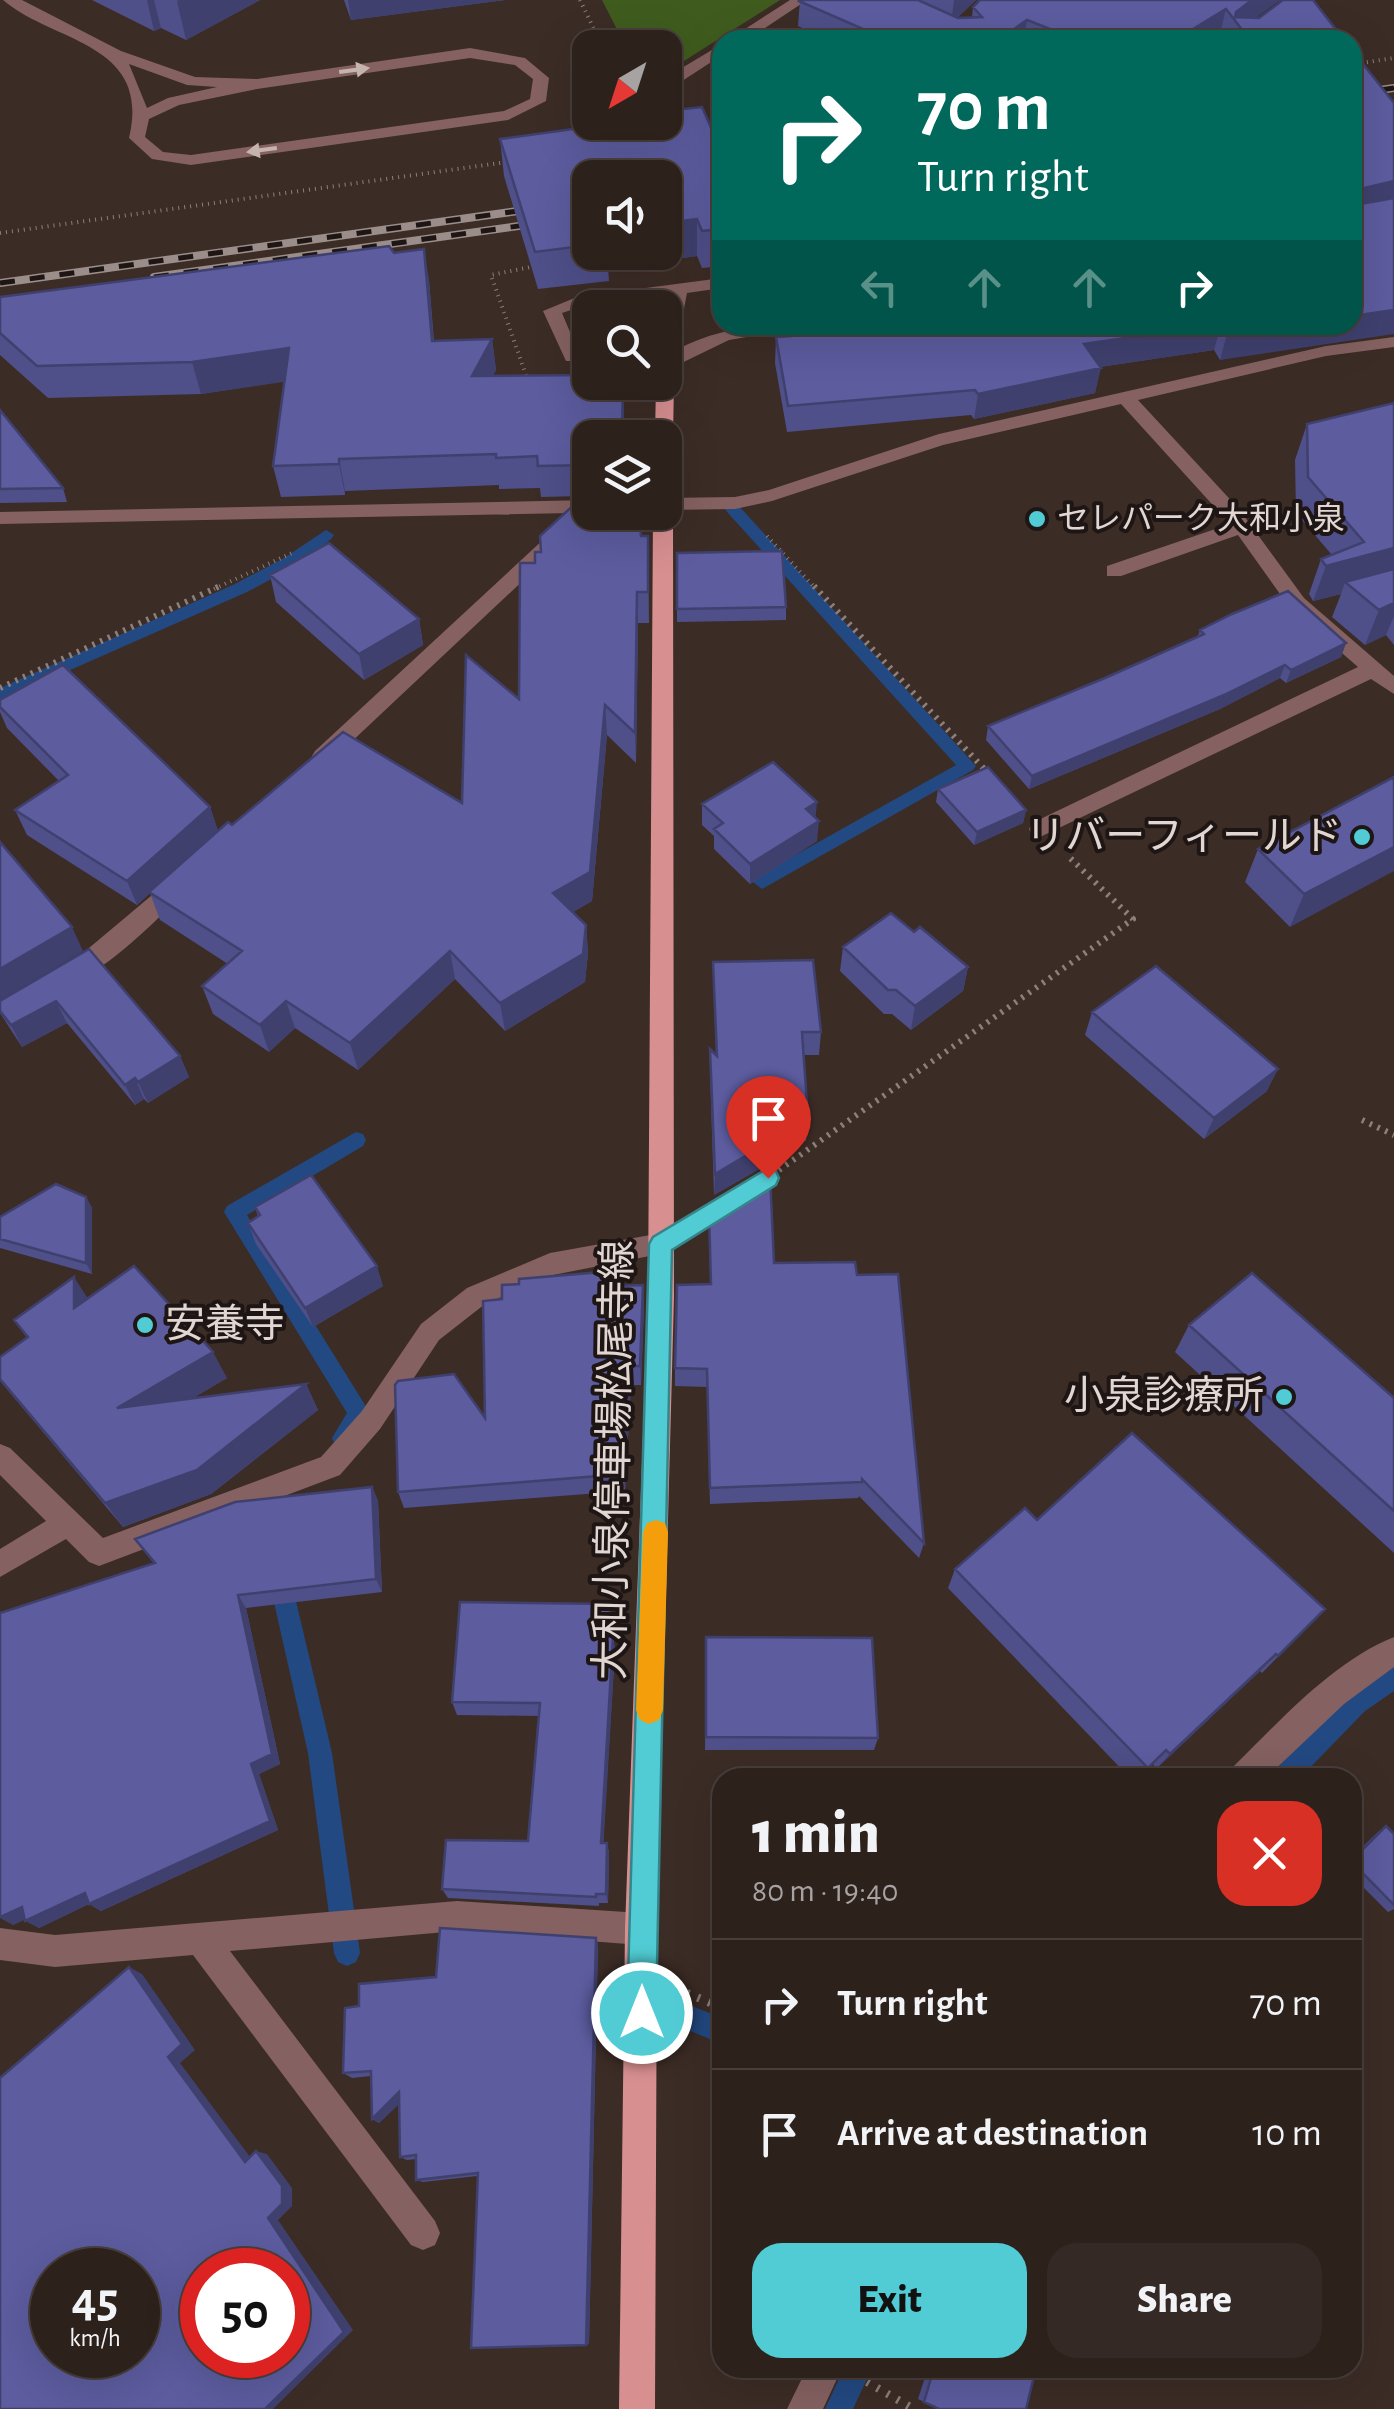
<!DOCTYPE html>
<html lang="en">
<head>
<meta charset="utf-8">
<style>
	:root { --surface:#2d211c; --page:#352925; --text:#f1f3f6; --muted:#a7a3a3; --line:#483e3b; --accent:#51ccd4 }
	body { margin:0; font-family:"Alegreya Sans","Noto Sans JP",sans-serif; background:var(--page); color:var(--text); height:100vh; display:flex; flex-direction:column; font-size:38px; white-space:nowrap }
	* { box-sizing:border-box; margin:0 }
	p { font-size:32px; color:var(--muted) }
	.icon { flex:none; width:55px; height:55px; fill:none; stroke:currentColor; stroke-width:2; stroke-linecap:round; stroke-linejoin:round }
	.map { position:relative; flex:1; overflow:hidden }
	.drawer { position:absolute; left:712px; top:1768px; width:650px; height:610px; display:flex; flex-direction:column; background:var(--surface); border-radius:30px; box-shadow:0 10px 40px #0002,0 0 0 2px var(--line) }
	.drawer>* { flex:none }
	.guide { position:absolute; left:712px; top:30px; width:650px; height:305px; border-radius:30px; box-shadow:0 10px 40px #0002,0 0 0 2px var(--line); background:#00695c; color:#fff; overflow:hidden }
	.needle { width:65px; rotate:219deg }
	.buttons { position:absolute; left:572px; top:30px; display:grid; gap:20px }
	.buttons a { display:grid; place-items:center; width:110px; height:110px; border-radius:20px; background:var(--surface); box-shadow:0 10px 40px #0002,0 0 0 2px var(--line); font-size:50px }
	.speed { position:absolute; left:30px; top:2248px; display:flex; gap:20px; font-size:50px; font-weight:700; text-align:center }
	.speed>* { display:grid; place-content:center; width:130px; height:130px; border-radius:50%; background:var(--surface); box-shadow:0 10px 40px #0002,0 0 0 2px var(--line); line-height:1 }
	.speed small { font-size:25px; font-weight:400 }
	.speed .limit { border:15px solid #d22; background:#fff; color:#111 }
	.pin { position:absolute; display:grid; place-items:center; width:85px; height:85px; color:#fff; margin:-102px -42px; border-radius:50% 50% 50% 0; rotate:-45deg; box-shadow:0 0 10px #0007 }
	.pin .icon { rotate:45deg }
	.me { position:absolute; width:110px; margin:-55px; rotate:0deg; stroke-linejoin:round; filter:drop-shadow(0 0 8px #0008) }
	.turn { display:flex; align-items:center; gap:35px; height:210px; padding:0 40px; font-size:45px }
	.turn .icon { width:130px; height:130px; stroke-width:2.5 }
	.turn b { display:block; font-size:70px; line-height:85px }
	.lanes { display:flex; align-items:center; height:95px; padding:0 40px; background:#0003; justify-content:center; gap:50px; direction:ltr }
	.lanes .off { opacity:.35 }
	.round { display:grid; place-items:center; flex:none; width:105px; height:105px; border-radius:30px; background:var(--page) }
	.summary { display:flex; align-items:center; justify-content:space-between; height:170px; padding:0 40px }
	h1 { font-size:60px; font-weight:800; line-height:75px }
	.primary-button { display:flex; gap:20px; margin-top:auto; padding:20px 40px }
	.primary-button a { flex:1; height:115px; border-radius:30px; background:var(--accent); color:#111; font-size:40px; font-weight:800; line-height:115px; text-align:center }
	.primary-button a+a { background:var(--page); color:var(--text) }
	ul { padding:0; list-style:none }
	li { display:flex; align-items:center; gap:30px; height:130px; padding:0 40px; border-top:2px solid var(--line) }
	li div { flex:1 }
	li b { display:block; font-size:38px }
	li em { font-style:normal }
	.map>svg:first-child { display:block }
	.green { fill:#3f5c1e }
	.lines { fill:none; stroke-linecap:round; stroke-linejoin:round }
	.stream { fill:#234982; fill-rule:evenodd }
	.path-far2 { stroke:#8d7f7a; stroke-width:4; stroke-dasharray:1 5; stroke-linecap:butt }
	.path-far1 { stroke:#8d7f7a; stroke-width:6; stroke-dasharray:2.5 6; stroke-linecap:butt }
	.path { stroke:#8d7f7a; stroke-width:8; stroke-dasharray:2.5 9; stroke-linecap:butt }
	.minor { fill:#856161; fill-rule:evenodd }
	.major { fill:#d88f90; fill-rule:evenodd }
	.rail-casing { stroke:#9b8e8a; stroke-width:8 }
	.rail { stroke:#1e1614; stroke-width:5; stroke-dasharray:15; stroke-linecap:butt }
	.wall { fill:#4f4f89; fill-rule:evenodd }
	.shaded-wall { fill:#40406f }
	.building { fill:#5c5c9f; stroke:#40406f; stroke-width:2.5; fill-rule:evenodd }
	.oneway { fill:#c5b3b0 }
	.route { fill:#51ccd4; stroke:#35858a; stroke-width:2.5 }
	.slow { fill:#f59e0b }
	.poi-dot { fill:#51ccd4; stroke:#1e1614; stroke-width:4 }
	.labels { text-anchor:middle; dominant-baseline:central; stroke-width:8; stroke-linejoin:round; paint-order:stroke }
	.far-poi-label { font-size:32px; fill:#e1d6d2; stroke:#1e1614; text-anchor:start }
	.poi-label { font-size:40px; fill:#e1d6d2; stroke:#1e1614; text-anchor:end }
	.street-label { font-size:40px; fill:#e1d6d2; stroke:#1e1614 }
</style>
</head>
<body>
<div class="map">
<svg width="1394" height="2409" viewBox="0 0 1394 2409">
	<rect width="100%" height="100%" fill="#3c2c26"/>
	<path class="green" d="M602,0H780L665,73V48L626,47Z"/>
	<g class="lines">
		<path class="stream" d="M733,504L738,505L976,766L973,770L762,889L753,882L756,877L956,765L728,513L725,509Z
			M326,530L334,535L331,539L296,566L247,592L0,701V688L235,584L284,558Z
			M356,1132L363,1134L366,1140L363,1146L247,1215L370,1413L351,1445L343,1448L335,1445L332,1438L347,1413L224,1212L227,1206Z
			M279,1565L287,1568L290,1576L332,1753L360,1953L356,1962L347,1966L338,1962L334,1953L308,1753L268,1576L271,1568Z
			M1394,1665V1691L1365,1711L1300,1778H1271L1275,1770L1349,1695Z
			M692,2006L722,2018V2044L683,2028L679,2019L683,2010Z
			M844,2368H872L853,2409H825Z"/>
		<path class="path-far2" d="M580,0L603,48
			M1355,64L1394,58
			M0,233L507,162
			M528,381L491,275L536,266
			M767,536L816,589
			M214,589L292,553"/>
		<path class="path-far1" d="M814,586L987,772
			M0,688L220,586
			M1362,1120L1394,1135
			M772,1175L1133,919L1068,856"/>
		<path class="path" d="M687,1993L722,2008
			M867,2382L914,2409"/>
		<path class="minor" d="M3,0H22L121,51L195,77L257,79L470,48L525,58L549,78L546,101L508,120L191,165L152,159L129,138C152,42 53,43 3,0ZM470,58L515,65L533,79L530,99L504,111L191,155L163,152L145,137L149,119L179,105L257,89ZM129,64L187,85L217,87L168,98L147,108Z
			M790,0H807L747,40H728Z
			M722,44V55L673,87L695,128L722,124V134L684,137L665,101V78Z
			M722,278V288L687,293L676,350C716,329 751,325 795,325L792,329L729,340L665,371L669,295L580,307L562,313L578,351H590V361H566L543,311L577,297Z
			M1394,337V347L1326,356L1138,400L1239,509L1304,598L1394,676V694L1371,679L1040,837L1032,835L1029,829L1032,823L1358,667L1290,608L1238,535L1121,576H1107V566L1230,524L1121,404L943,445L772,501L735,509L665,510V498L735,497L769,490L939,434L1326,346Z
			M590,500V512H596L331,761L323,764L312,756L315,751L572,513L0,524V512Z
			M178,877L189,886L186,892C163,912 91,990 62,980L58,974L170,880Z
			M738,1185L747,1188L750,1196L747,1204L670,1252L553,1275L485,1304L439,1340L380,1429L340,1475L99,1566L89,1562L66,1539L0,1577V1549L46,1521L0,1475V1444L10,1448L103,1538L321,1457L362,1411L421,1324L467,1288L550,1253L656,1234Z
			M1394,1637V1667L1344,1704L1266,1778H1229L1233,1767C1280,1721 1332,1662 1394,1637Z
			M457,1901L641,1913L652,1918L657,1929L652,1940L641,1945L457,1931L230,1951L435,2221L440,2233L435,2245L423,2250L411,2245L193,1955L55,1967L0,1960V1928L55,1935Z
			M807,2368H842L823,2409H787Z"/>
		<path class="major" d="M665,376L674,382L673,438L665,444V438H655L656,382H665Z
			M665,506L673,512L674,1297L657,1929L655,2409H619L625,1929L648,1297L653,512H665Z"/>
		<defs>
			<path id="rail" d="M1352,94L1394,88
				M154,277L590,216
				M0,283L590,201"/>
		</defs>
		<use href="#rail" class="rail-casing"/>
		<use href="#rail" class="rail"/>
	</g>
	<path class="wall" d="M92,0H260L186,40L161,28L154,31Z
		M344,0H505L351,20Z
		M800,0H976L957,18L972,17L973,7L1280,0L1256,17L1344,40H1224L1220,34L1211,40H828L798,26Z
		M500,139L722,153V266L702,268L697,256L608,268L609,281L538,289L504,176ZM590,178L665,252H590Z
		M394,253L429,280L434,341L492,339L496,370L493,375L624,406V438H590V512L641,536H648L649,623H638L636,763L607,735L592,901L573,912L586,925L588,953L585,982L505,1031L455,979L358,1070L295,1028L269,1052L213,1014L202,986L228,964L160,920L150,893L137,905L27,835L15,810L59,781L7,728L0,712V707L210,807L218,831L232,825L462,803L519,699L535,563L541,552L583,496L541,497L540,488L499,489V485L345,491V495L281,497L273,466L285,381L201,394L48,398L0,355V297Z
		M838,325H1352L1220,360L1214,350L1100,367L1095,393L974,419L971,415L787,432L775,363L776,337L790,336V331L833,329L834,326Z
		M1394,403V645L1386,635L1365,645L1332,617L1341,594L1313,601L1309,594L1321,559L1332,555L1296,513L1295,460L1307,424Z
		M0,410L63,488L67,502L0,503Z
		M677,553L786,607V620L677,622Z
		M270,575L419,619L423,645L364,680L276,602Z
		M1200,630L1346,643L1341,657L1286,683L1280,678L1220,709L1029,789L986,740L988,726L1105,678L1198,636Z
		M1394,777L1290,927L1245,882L1258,849Z
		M938,789L1026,810L1023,823L974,845L936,802Z
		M702,804L815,817L817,841L750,884L714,849V836L702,825Z
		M914,932L968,967L963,991L911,1030L892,1014H884L840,971L843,947Z
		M89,949L180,1056L189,1077L148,1103L144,1099L135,1105L67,1023L22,1047L0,1013V1001Z
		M713,962L821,1032L819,1055H803L808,1119L806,1141L794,1142V1150L769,1151L768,1164L714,1195L710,1072V1049L716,1055Z
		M1092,1012L1267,1091L1204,1139L1085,1035Z
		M86,1197L92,1208V1274L0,1248V1217Z
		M255,1207L383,1286L313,1327L256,1244L248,1223L258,1217Z
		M774,1263L857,1275L924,1543L919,1558L859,1496L858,1498L710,1504L707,1387L675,1386V1368L710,1284Z
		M88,1298L227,1378L193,1398L306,1384L318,1410L211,1494L123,1527L0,1381V1357L27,1338L14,1320Z
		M644,1305L641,1385H631L625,1491L404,1508L398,1492L485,1418Z
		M1189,1325L1394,1398V1553L1175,1352Z
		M372,1487L378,1501L382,1592L246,1608L280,1764L259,1774L278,1830L101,1911L89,1904L39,1928L25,1919L13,1925L154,1564L135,1539Z
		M1037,1520L1325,1609L1262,1673L1260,1671L1156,1769L1153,1764L1140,1778H1130L948,1588L955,1569Z
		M612,1619V1636H613L615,1650L603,1843H607L609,1853L608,1903H599V1906L448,1898L442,1889L528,1841L539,1716L457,1715L452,1702Z
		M706,1637L878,1738L874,1750H705Z
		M1386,1826L1394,1834V1909L1388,1912L1352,1876V1857L1378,1832Z
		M596,1938L598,1945L589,2344L477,2176L423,2182L416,2180V2159L407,2160L400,2157L399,2104L379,2123L372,2119L371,2076L352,2078L343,2073L359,2006L436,1977Z
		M928,2368H1036L939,2409L918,2399Z"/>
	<path class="shaded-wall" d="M147,0H154L161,28L154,31Z
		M179,0H260L186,40L177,1Z
		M348,0H505L351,20Z
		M954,0H976L951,24Z
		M1252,0H1280L1241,29L1234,19L1236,12Z
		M1226,9L1220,34L1211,40H1175Z
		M1027,20L1024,40H998Z
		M1108,30L1106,40H1093Z
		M1394,181V203L1352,215L1356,190Z
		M697,219V256L608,268V252H665V223Z
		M424,249L429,280L436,373L432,341Z
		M1394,310V334L1220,360L1227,334L1290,325H1352V316Z
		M1215,325H1221L1214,350L1079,370L1084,344Z
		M492,339L496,370L476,407L472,376Z
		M289,348L296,380L201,394L192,362Z
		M1101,368L1095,393L974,419L978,394Z
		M623,382L624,438H622Z
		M339,459L345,491V495L339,464Z
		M1394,548V580L1345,582L1341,594L1313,601L1326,566Z
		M637,592L638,623L636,763L635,733Z
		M1394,603V616L1386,635L1365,645L1379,610Z
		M419,619L423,645L364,680L359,654Z
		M1346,643L1341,657L1286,683L1291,670Z
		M1285,665L1280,678L1220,709L1029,789L1032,776Z
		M605,705L607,735L592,901L556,922L553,893Z
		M817,802L815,823L806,809Z
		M210,807L218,832L137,905L127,881Z
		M1026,810L1023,823L974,845L977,832Z
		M819,821L817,841L750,884V864Z
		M1394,847V871L1290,927L1304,894Z
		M586,925L588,953L585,982L505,1031L500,1003Z
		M72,927L83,951L0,1000V969Z
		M450,951L455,979L358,1070L350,1043Z
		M968,967L963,991L911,1030L915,1006Z
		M56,1001L67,1023L22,1047L11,1025Z
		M286,1001L295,1028L269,1052L260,1025Z
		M180,1056L189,1077L148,1103L138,1082Z
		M1278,1069L1267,1091L1204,1139L1214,1118Z
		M135,1078L144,1099L135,1105L125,1085Z
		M769,1142L768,1164L714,1195L715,1174Z
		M86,1197L92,1208V1274L86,1263Z
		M377,1266L383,1286L313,1327L305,1308Z
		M74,1277L92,1305L74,1308Z
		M643,1285L644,1305L641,1385L640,1366Z
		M213,1352L227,1378L134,1433L117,1408Z
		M630,1366L631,1385L625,1491L623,1474Z
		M306,1384L318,1410L211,1494L123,1527L105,1503Z
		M372,1487L378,1501L382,1592L376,1579Z
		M238,1595L246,1608L280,1764L259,1774L278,1830L101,1911L89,1904L39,1928L25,1921L251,1764Z
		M613,1636L615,1650L603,1853L601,1843Z
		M1276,1654L1260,1671L1156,1769L1170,1754Z
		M607,1843L609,1853L608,1903L606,1894Z
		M22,1907L35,1914L13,1925L0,1918Z
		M596,1938L598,1945L589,2344L586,2345Z
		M129,1967L142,1974L195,2050L180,2063L256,2165L245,2162L168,2057Z
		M399,2092L406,2097L379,2123L372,2119Z
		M256,2151L267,2154L292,2188V2206L278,2220L353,2330L273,2409H265L268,2218Z"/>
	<path class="building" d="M800,0H918L958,18L982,17L973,7L980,0H1252L1236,12L1235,17L1259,18L1283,0H1313L1344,40H1250L1226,9L1175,40H1138L1108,30L1093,40H1078L1027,20L998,40H888L799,1Z
		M1352,50L1394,103V181L1356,190V200L1361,204L1394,198V310L1352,316Z
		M702,107L722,153V229L702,231L697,219L665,223V178H590V245L535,252L500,139L624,122H665V111Z
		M389,246L394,253L424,249L432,341L492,339L472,376L590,375V382H623L622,438H590V471L588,465L538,466L537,456L496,458V454L339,459V464L273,466L289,348L192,362L37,366L0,333V297Z
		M838,325H1215L1084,344L1101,368L978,394L975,390L788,406L776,337L791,336L790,331L835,329L834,326Z
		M1222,325H1290L1227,334Z
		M1394,403V548L1326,566L1321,559L1364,542L1308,477L1307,424Z
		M0,410L63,488L0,489Z
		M590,490V512H639L641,536H648V592H637L635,733L605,705L590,872L553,893L586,925L583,954L500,1003L450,951L350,1043L286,1001L260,1025L202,986L242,951L149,892L228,822L232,825L343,732L462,803L466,655L519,699L520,563H535V552H541L540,536Z
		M329,543L419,619L359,654L270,575Z
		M782,551L786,607L677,609V553Z
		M1394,569V603L1379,610L1345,582Z
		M1288,591L1346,643L1291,670L1285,665L1224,695L1032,776L988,726L1105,678L1204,634L1200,630L1232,614Z
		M63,665L210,807L127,881L15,810L68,775L0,707V700Z
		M773,762L817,802L806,809L819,821L750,864L714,829L723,823L702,804Z
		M988,767L1026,810L977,832L938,789Z
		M1394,777V847L1304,894L1258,849Z
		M0,842L72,927L0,969Z
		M891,913L914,932L920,927L968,967L915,1006L896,990H888L843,947Z
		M89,949L180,1056L138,1082L135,1078L125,1085L56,1001L11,1025L0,1011V1001Z
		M813,960L821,1032H802L808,1119L795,1120L796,1128L769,1129V1142L715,1174L710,1049L717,1056L713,962Z
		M1156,966L1278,1069L1214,1118L1092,1012Z
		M770,1174L774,1263L855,1262L857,1275L898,1274L924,1543L862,1479V1482L710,1488L707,1369L675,1368L677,1285L711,1284L709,1212Z
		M311,1175L377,1266L305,1308L248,1223L260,1215L255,1207Z
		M56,1184L86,1197V1263L0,1239V1217Z
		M134,1266L213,1352L117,1408L306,1384L197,1470L105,1503L0,1379V1357L28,1337L14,1320L74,1277V1308Z
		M614,1271L615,1286L643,1285L640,1366H630L623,1474L398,1492L395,1385L398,1381L454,1374L485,1418L483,1301L502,1299V1285L519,1284V1279Z
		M1252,1273L1394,1398V1511L1189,1325Z
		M1132,1433L1325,1609L1278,1656L1276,1654L1170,1754L1166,1750L1148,1768L955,1569L1025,1508L1037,1520Z
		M372,1487L376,1579L238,1595L272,1754L251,1764L270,1821L89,1904L85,1893L25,1921L22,1907L0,1917V1613L155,1563L135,1539L235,1502Z
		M460,1602L610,1604V1636H613L601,1843H607L606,1894H596V1897L442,1889L446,1840L528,1841L540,1703L452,1702Z
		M706,1637L872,1638L878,1738L706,1737Z
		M1386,1826L1394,1834V1905L1352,1862V1860Z
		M440,1928L596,1938L586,2345L471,2348L478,2173L416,2180V2155L400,2157L399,2092L372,2119L371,2071L343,2073L345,2008L359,2006V1984L436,1977Z
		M129,1967L182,2044L168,2057L245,2162L256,2151L282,2186V2204L268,2218L344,2332L265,2409H0V2078ZM52,2270H138V2355H52ZM202,2270H288V2355H202Z
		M934,2368H1036L1026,2409H939L924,2402Z"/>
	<defs><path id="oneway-solid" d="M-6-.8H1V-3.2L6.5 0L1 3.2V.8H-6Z" transform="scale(2.5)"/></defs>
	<g class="oneway">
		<use href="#oneway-solid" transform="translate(354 70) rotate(-8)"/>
		<use href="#oneway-solid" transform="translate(262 150) rotate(172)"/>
	</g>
	<path class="route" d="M768,1168L776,1171L779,1178L776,1185L672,1250L656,2013L652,2023L642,2027L631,2023L627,2013L649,1244L653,1237Z"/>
	<path class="slow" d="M656,1520L665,1523L668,1532L663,1710L659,1720L649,1724L640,1720L636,1710L643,1532L647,1523Z"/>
	<g class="poi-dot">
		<circle cx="1037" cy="519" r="10"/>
		<circle cx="1362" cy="837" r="10"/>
		<circle cx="145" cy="1325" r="10"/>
		<circle cx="1284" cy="1397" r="10"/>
	</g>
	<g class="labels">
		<g class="far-poi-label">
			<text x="1057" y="519">セレパーク大和小泉</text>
		</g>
		<g class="poi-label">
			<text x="1342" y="837">リバーフィールド</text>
			<text x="165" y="1325" text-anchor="start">安養寺</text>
			<text x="1264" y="1397">小泉診療所</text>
		</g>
		<g class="street-label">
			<text transform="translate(615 1460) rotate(-89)">大和小泉停車場松尾寺線</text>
		</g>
	</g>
</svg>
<div class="buttons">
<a><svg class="needle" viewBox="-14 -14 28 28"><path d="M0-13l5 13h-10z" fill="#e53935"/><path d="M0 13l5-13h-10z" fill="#a7a3a3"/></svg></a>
<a><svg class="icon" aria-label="sound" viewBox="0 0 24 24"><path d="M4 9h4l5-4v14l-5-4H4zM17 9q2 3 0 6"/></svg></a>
<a><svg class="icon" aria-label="search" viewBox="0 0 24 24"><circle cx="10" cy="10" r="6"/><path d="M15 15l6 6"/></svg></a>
<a><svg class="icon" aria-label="layers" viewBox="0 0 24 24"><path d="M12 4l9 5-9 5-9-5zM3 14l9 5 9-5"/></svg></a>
</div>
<div class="speed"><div>45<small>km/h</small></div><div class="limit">50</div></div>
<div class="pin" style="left:768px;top:1178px;background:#d93025"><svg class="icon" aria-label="arrive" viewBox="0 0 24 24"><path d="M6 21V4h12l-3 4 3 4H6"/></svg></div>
<svg class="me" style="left:642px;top:2013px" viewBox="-20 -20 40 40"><circle r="17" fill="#51ccd4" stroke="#fff" stroke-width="3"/><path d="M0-11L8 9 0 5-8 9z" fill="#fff"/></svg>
<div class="guide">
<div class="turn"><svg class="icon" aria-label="right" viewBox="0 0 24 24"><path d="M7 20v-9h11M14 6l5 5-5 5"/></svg><div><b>70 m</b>Turn right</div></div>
<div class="lanes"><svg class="icon off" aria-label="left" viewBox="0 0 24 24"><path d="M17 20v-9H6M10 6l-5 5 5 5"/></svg><svg class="icon off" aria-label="ahead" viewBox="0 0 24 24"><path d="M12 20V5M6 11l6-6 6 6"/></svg><svg class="icon off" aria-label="ahead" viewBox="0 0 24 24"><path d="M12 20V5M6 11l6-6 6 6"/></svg><svg class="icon" aria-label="right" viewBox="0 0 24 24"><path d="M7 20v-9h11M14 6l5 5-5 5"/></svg></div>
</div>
<section class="drawer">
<div class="summary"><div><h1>1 min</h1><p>80 m · 19:40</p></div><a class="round" style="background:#d93025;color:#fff"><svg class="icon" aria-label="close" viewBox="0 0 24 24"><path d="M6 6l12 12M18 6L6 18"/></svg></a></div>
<ul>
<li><svg class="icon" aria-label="right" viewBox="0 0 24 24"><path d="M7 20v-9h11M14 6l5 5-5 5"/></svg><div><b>Turn right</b></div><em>70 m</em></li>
<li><svg class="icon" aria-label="arrive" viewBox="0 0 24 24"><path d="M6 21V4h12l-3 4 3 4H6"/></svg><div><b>Arrive at destination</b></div><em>10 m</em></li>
</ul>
<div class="primary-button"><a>Exit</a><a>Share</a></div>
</section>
</div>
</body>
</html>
